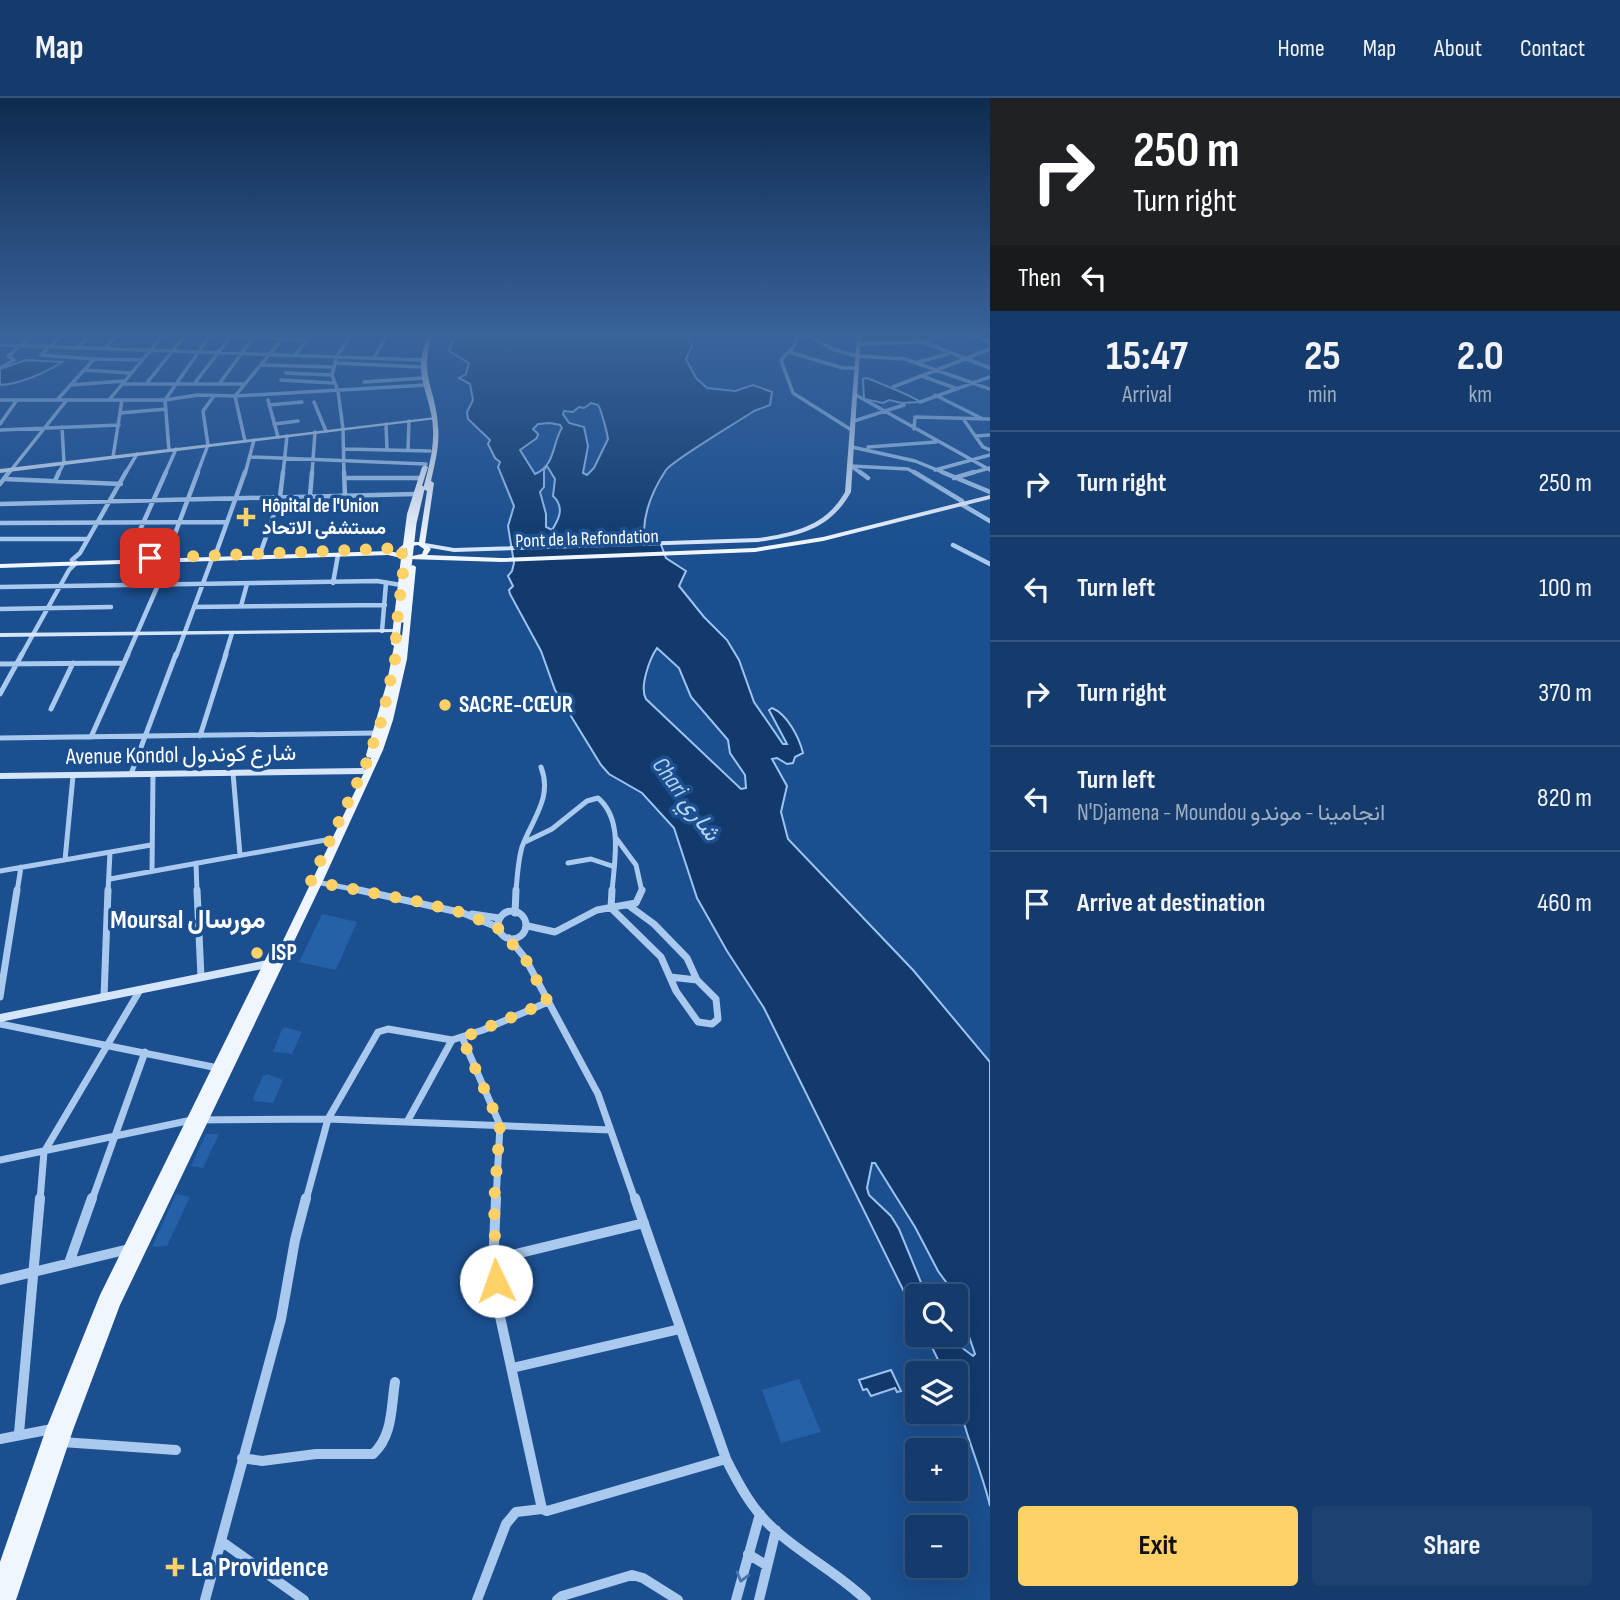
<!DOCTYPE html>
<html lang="en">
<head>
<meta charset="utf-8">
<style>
	:root { --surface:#143b6b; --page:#1d4271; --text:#f1f3f6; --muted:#9dadc1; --line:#33557e; --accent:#ffd166 }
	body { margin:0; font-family:"Sofia Sans Condensed",Vazirmatn,sans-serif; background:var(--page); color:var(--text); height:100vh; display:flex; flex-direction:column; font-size:26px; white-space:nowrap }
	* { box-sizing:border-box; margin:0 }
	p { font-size:23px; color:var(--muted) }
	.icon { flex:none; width:38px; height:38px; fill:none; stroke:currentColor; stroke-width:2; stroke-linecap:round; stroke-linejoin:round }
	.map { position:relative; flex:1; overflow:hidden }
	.panel { display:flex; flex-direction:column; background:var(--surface); width:630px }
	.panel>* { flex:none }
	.guide { background:#202124; color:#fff; overflow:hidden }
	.fabs { position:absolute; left:905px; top:1186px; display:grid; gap:14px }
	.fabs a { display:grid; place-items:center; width:63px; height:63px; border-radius:7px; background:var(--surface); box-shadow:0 7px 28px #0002,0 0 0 2px var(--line); font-size:35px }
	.pin { position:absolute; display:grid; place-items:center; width:60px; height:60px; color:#fff; margin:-30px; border-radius:14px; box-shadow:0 4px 10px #0006 }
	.me { position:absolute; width:77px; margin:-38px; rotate:357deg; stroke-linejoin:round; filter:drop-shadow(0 0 5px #0008) }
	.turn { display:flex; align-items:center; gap:24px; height:147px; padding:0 28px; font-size:32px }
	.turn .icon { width:91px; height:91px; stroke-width:2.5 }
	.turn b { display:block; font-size:49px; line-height:60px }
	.then { display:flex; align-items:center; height:66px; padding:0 28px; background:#0003; gap:14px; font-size:26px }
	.eta { display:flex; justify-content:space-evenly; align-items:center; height:119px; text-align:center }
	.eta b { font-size:42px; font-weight:700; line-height:49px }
	.primary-button { display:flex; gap:14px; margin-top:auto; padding:14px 28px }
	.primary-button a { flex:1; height:80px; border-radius:7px; background:var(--accent); color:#111; font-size:28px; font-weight:700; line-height:80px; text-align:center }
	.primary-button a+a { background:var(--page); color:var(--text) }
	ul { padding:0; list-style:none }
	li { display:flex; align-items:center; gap:21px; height:105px; padding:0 28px; border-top:2px solid var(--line) }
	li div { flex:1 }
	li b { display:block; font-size:26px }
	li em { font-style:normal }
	header { display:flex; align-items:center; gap:42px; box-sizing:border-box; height:98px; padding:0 35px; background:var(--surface); border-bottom:2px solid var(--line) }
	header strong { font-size:33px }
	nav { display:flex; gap:38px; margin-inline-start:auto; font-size:24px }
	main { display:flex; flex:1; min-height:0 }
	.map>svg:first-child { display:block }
	.green { fill:#2461a8 }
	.water { fill:#123a6d; stroke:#9cc4f0; stroke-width:2; fill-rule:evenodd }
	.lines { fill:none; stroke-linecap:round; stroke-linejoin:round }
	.street-far4 { stroke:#a9c9ee; stroke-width:3.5 }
	.street-far3 { stroke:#a9c9ee; stroke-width:4.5 }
	.street-far2 { stroke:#a9c9ee; stroke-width:5 }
	.street-far1 { stroke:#a9c9ee; stroke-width:7 }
	.street { stroke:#a9c9ee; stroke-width:10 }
	.secondary { fill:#d6e6fa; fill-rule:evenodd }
	.primary { fill:#f0f6ff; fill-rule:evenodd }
	.primary-bridge { stroke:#f0f6ff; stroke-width:7 }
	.oneway { stroke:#4674ac }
	.route { stroke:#ffd166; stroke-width:12; stroke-dasharray:0 21.6 }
	.poi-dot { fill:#ffd166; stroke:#1b4f8f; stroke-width:2.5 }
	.labels { text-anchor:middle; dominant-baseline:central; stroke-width:7; stroke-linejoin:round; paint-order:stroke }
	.far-poi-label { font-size:19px; font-weight:bold; fill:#fff; stroke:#1b4f8f; text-anchor:start }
	.far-street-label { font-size:19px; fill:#fff; stroke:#1b4f8f }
	.poi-label { font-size:23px; font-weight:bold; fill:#fff; stroke:#1b4f8f; text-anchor:start }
	.street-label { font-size:23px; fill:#fff; stroke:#1b4f8f }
	.water-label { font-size:24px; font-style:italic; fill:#b5d3f5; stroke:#1b4f8f }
	.quarter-label { font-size:26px; font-weight:bold; fill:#fff; stroke:#1b4f8f }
	.near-poi-label { font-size:28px; font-weight:bold; fill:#fff; stroke:#1b4f8f; text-anchor:start }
</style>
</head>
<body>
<header>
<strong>Map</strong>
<nav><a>Home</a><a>Map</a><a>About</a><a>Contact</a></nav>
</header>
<main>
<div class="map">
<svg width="990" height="1502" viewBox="0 0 990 1502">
	<rect width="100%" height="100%" fill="#1b4f8f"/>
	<path class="green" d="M322,816L357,824L336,872L299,864Z
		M285,929L302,934L292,956L273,954L282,931Z
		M267,976L283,982L273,1005L254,1003L253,1000L263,978Z
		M206,1036H219L203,1070L191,1068Z
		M176,1096L190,1099L167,1148L152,1149Z
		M799,1281L821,1334L781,1345L762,1292Z"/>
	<path class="water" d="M455,236H686L692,248L686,261L696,280L707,290L735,293L753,287L772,294L770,307L754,313C739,323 673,362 666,372C654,390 645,409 644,432L660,444L666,460L686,473L679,488L704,519L727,542L739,562L754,604L783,646H787L769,612L772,610C787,616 799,639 803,655L795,659L793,665L787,666L777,660L772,661L787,688L781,714L788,741L913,872L990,964V1408C980,1364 956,1320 956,1276H945L926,1237H945L973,1258L975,1256L954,1195L938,1173L915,1129L875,1065H872L867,1090L869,1097L891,1118L899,1131L927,1199H917V1220L764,910L727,853L697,800L674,730L642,695L609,676L601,667L555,592L541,553L510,496L509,492L513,488L508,478L512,473L514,465L508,428L514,408L498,369L500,364L495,360L488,346L490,342L468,321L467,314L473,302L470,286L459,280L466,276L469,265L449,253ZM591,305L598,307C601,311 607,334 608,341L594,370L587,377L583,375L588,348L584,329L569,325L563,316L564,313L573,314L579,309L584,310ZM550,325L560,327L562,330C552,345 556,367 535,376L520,352L537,340L538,336L533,331L538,326ZM547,368L555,381L553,398C565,409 559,421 552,432L546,429V416L540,394L544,389V372ZM657,550L679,570L691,599L728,642L730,655L745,677L746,690L741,691L646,601C639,589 650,560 657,550Z
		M26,262L62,264C45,275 20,286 0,287V271Z
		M867,280C877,284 915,299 920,304L902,305L889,302L883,305L864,301L863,281Z
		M891,1272L901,1293L897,1294L895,1290L871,1298L867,1291L863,1292L859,1282Z"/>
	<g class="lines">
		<path class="street-far4" d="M903,236L990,270
			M969,236L990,244
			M210,237L307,242
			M923,245L945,236
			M858,246L919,244
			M0,247L422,262
			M79,248L90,236
			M106,249L118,236
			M789,254L843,270H856
			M296,256L312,236
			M41,257L94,261
			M41,257L63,236
			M374,260L387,236
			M918,264L948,256
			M336,265L422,269
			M262,267L332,269
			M0,270L14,262L8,258L35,236
			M84,272L130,275
			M286,275L332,277
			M922,278L955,290
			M281,282L333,285
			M364,284L424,280
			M122,286H245
			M146,286L186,236
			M194,286L231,238
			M219,286L255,237
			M70,287L124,283
			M893,289L990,251
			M856,297L990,372
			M935,297L983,321
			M0,302H165L198,297L235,298L426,287
			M57,302L94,261L141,262
			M109,302L164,236
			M268,302L278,339
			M314,304L326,333
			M920,304L990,279
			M269,307L302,304
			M120,315L166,311
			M964,322L983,349L990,352
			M854,323L904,307
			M0,326L17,302
			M274,326L298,323
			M386,326L387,352
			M914,331L915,319L990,321
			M0,332L119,327
			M853,333L793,295L781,262L795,247L796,239L809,238L832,251L857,258L905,261L990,291
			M975,338L990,337
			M245,343L235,298L286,236
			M852,349L915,363L947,376
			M868,349L936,344
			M344,351L430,353
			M169,352L165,302L211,236
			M408,352L409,323
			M113,359L122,302
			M251,359L426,366
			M935,372L990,357
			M8,376L66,303
			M58,376L64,365L62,329
			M125,376L137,356
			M165,376L176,351
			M197,376L208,347L203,313L214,298
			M245,376L254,342
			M283,376L287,338
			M312,376L315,334
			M344,376L343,331L338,293L332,277L337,258L352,236
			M862,376L851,368L908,371L917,376
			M968,376L990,370"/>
		<path class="street-far3" d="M344,374L345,397
			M860,374L868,380
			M914,374L962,403
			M942,374L990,394
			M346,380H420
			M954,380L974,374
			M5,381L121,386
			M55,383L59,374
			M0,386L9,374
			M310,398L312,374
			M0,406L415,396
			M961,406L990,423
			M0,425L226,424
			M0,441H88
			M953,447L990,466
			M260,456L280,399L283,374
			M215,458L245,374
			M166,460L198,374
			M127,461L166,374
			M72,462L80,455L126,374
			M333,485L338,457
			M0,489L377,483L401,487
			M241,508L247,486
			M194,509L385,507
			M0,511L111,509
			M382,533L386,485
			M21,558L69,472L76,465
			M127,558L158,487
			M176,558L212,461
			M225,558L232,535"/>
		<path class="street-far2" d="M0,566L124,565
			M0,596L22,556
			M51,611L73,565
			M200,638L226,556
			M91,639L128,556
			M0,640L377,635
			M233,675L240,757
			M131,676L176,556
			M616,740L636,767L642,794
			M525,744L552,731L587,703L598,700C624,722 614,764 612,794
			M65,762L73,678
			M196,765L197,794
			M568,765L591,761L612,768
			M0,773L151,747
			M152,773L153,676
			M110,781L331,741
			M311,783L368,794
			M17,794L21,769
			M108,794L110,754
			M516,794C517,779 518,763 522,749C532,721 553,700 541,669"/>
		<path class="street-far1" d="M197,792L201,879
			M359,792L463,815L497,829
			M612,792L611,810L661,859L676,893L698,924L712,926L718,921L716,901L697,882L687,860L654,826L628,807
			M498 827a14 14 0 1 1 28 0a14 14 0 1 1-28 0Z
			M515,815L516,792
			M472,816L499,820
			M528,828L555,834L597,812L636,805L642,792
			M509,840L525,860L598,996L635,1102
			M670,879L697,882
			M0,899L17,792
			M104,899L108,792
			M0,926L218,970
			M462,939L500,1027L496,1102
			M407,1024L452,942
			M0,1062L192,1022L328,1021L610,1032
			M40,1102L44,1054L140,892
			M92,1102L145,954
			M306,1102L328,1021L378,934L388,931L452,942L483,932L548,904"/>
		<path class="street" d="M496,1100L494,1147L499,1214L542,1411
			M635,1100L726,1361C739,1387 753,1413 775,1432C804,1458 838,1475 866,1502
			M495,1161L644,1125
			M69,1165L92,1100
			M0,1182L129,1151
			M512,1270L680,1231
			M19,1335L40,1100
			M0,1341L52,1331
			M62,1344L176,1352
			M242,1360L262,1363L316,1356H373C393,1338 391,1309 395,1284
			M221,1443L304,1502
			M748,1456L766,1467
			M205,1502L281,1221L295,1142L306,1100
			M477,1502L506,1426L516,1414L542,1411L547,1413L726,1361
			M557,1502L562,1498L632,1477L643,1480L678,1502
			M736,1502L760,1416
			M759,1502L776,1432"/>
		<path class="secondary" d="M857,236H861L851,394C830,432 798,438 758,444L454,454L425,449L422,447L425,445L454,450L758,440C794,435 826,428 845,394Z
			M435,319H437V321L0,375V371Z
			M396,531L399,533L398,534L0,539V535Z
			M363,670L367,673L363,676L0,681V675Z
			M272,861L275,862L277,865L275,868L272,869L0,924V916Z"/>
		<path class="primary" d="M429,236H433C418,277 436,290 438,328C440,347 435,365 431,383L434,385L425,446L431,451L427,457L501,460L755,450L823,439L990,397V401L823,443L755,454L501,464L408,461L400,537L402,538L410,469L413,467L416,469L407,561L393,622L383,652L322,785L120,1207L73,1332L16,1502H0V1464L46,1331L100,1197L271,850L275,849L279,851L371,660L367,659L366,657L387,584L394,548L391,546L401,460L388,457L0,470V466L388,453L399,455V450L403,447L407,416L422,369L425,367L428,369L413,416L410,444H419L427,393L423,391C428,372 434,352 433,332C433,308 419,286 421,262C422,253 425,244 429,236ZM418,447L424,451L422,456L412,458L405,456V451L412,448Z"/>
		<path class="primary-bridge" d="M402,521L413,425L421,391"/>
	</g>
	<defs><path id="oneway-chevron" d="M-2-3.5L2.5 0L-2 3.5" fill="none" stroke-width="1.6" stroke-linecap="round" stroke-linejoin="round" transform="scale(1.75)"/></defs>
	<use class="oneway" href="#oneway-chevron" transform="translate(742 1479) rotate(105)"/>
	<linearGradient id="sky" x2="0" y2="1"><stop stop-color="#0f2b4f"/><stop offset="0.53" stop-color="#39639b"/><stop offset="1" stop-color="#39639b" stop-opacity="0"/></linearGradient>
	<rect width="990" height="446" fill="url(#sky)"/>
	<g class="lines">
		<path class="route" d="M150,460L402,450L400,454L405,458L396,533V557L382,621L366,666L311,783L420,804L463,815L497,829L525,860L548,904L462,940L500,1027L494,1105L496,1183"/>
	</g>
	<g class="poi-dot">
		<path d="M242.5 408.5h7v7h7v7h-7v7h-7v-7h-7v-7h7z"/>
		<circle cx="445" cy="607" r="7"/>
		<circle cx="257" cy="855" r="7"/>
		<path d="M171.5 1458.5h7v7h7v7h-7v7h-7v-7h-7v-7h7z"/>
	</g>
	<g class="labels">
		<g class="far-poi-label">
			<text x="262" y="408">Hôpital de l'Union<tspan x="262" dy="22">مستشفى الاتحاد</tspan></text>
		</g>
		<g class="far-street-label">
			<text transform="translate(587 441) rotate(-2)">Pont de la Refondation</text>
		</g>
		<g class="poi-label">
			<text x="459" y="607">SACRE-CŒUR</text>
			<text x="271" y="855">ISP</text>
		</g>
		<g class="street-label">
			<text transform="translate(181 657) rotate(-1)">Avenue Kondol شارع كوندول</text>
		</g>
		<g class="water-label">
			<text transform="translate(686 701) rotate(54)">Chari شاري</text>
		</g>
		<g class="quarter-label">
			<text x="188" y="822">Moursal مورسال</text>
		</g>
		<g class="near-poi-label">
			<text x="191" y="1469">La Providence</text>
		</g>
	</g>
</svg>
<div class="fabs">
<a><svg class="icon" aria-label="search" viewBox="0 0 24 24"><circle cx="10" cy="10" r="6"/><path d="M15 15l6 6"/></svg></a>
<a><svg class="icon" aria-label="layers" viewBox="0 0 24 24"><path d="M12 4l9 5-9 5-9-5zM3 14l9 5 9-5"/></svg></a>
<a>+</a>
<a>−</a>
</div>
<div class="pin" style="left:150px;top:460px;background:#d93025"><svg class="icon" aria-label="arrive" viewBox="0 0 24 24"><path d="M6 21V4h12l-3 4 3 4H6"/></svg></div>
<svg class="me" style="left:496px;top:1183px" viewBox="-20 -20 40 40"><circle r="19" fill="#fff"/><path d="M0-13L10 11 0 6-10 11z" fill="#ffd166"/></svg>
</div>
<section class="panel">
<div class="guide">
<div class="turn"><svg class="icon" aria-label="right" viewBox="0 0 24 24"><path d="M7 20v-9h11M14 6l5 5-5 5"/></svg><div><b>250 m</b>Turn right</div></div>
<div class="then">Then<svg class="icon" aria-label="left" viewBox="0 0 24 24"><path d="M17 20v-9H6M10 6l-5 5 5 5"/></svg></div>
</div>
<div class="eta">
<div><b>15:47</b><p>Arrival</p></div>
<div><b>25</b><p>min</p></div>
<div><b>2.0</b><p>km</p></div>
</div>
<ul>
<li><svg class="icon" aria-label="right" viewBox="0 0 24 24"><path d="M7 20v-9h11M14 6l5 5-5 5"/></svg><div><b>Turn right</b></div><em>250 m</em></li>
<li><svg class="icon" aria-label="left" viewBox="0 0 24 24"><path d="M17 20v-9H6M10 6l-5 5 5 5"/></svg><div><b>Turn left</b></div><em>100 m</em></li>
<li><svg class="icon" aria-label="right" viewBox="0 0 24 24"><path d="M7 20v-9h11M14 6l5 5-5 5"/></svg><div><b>Turn right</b></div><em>370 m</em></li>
<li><svg class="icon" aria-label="left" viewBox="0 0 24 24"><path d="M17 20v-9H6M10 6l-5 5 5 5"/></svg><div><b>Turn left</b><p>N'Djamena - Moundou انجامينا - موندو</p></div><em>820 m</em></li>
<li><svg class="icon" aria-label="arrive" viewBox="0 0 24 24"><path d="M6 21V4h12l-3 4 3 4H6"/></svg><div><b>Arrive at destination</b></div><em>460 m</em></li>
</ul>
<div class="primary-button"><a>Exit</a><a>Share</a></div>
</section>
</main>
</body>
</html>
